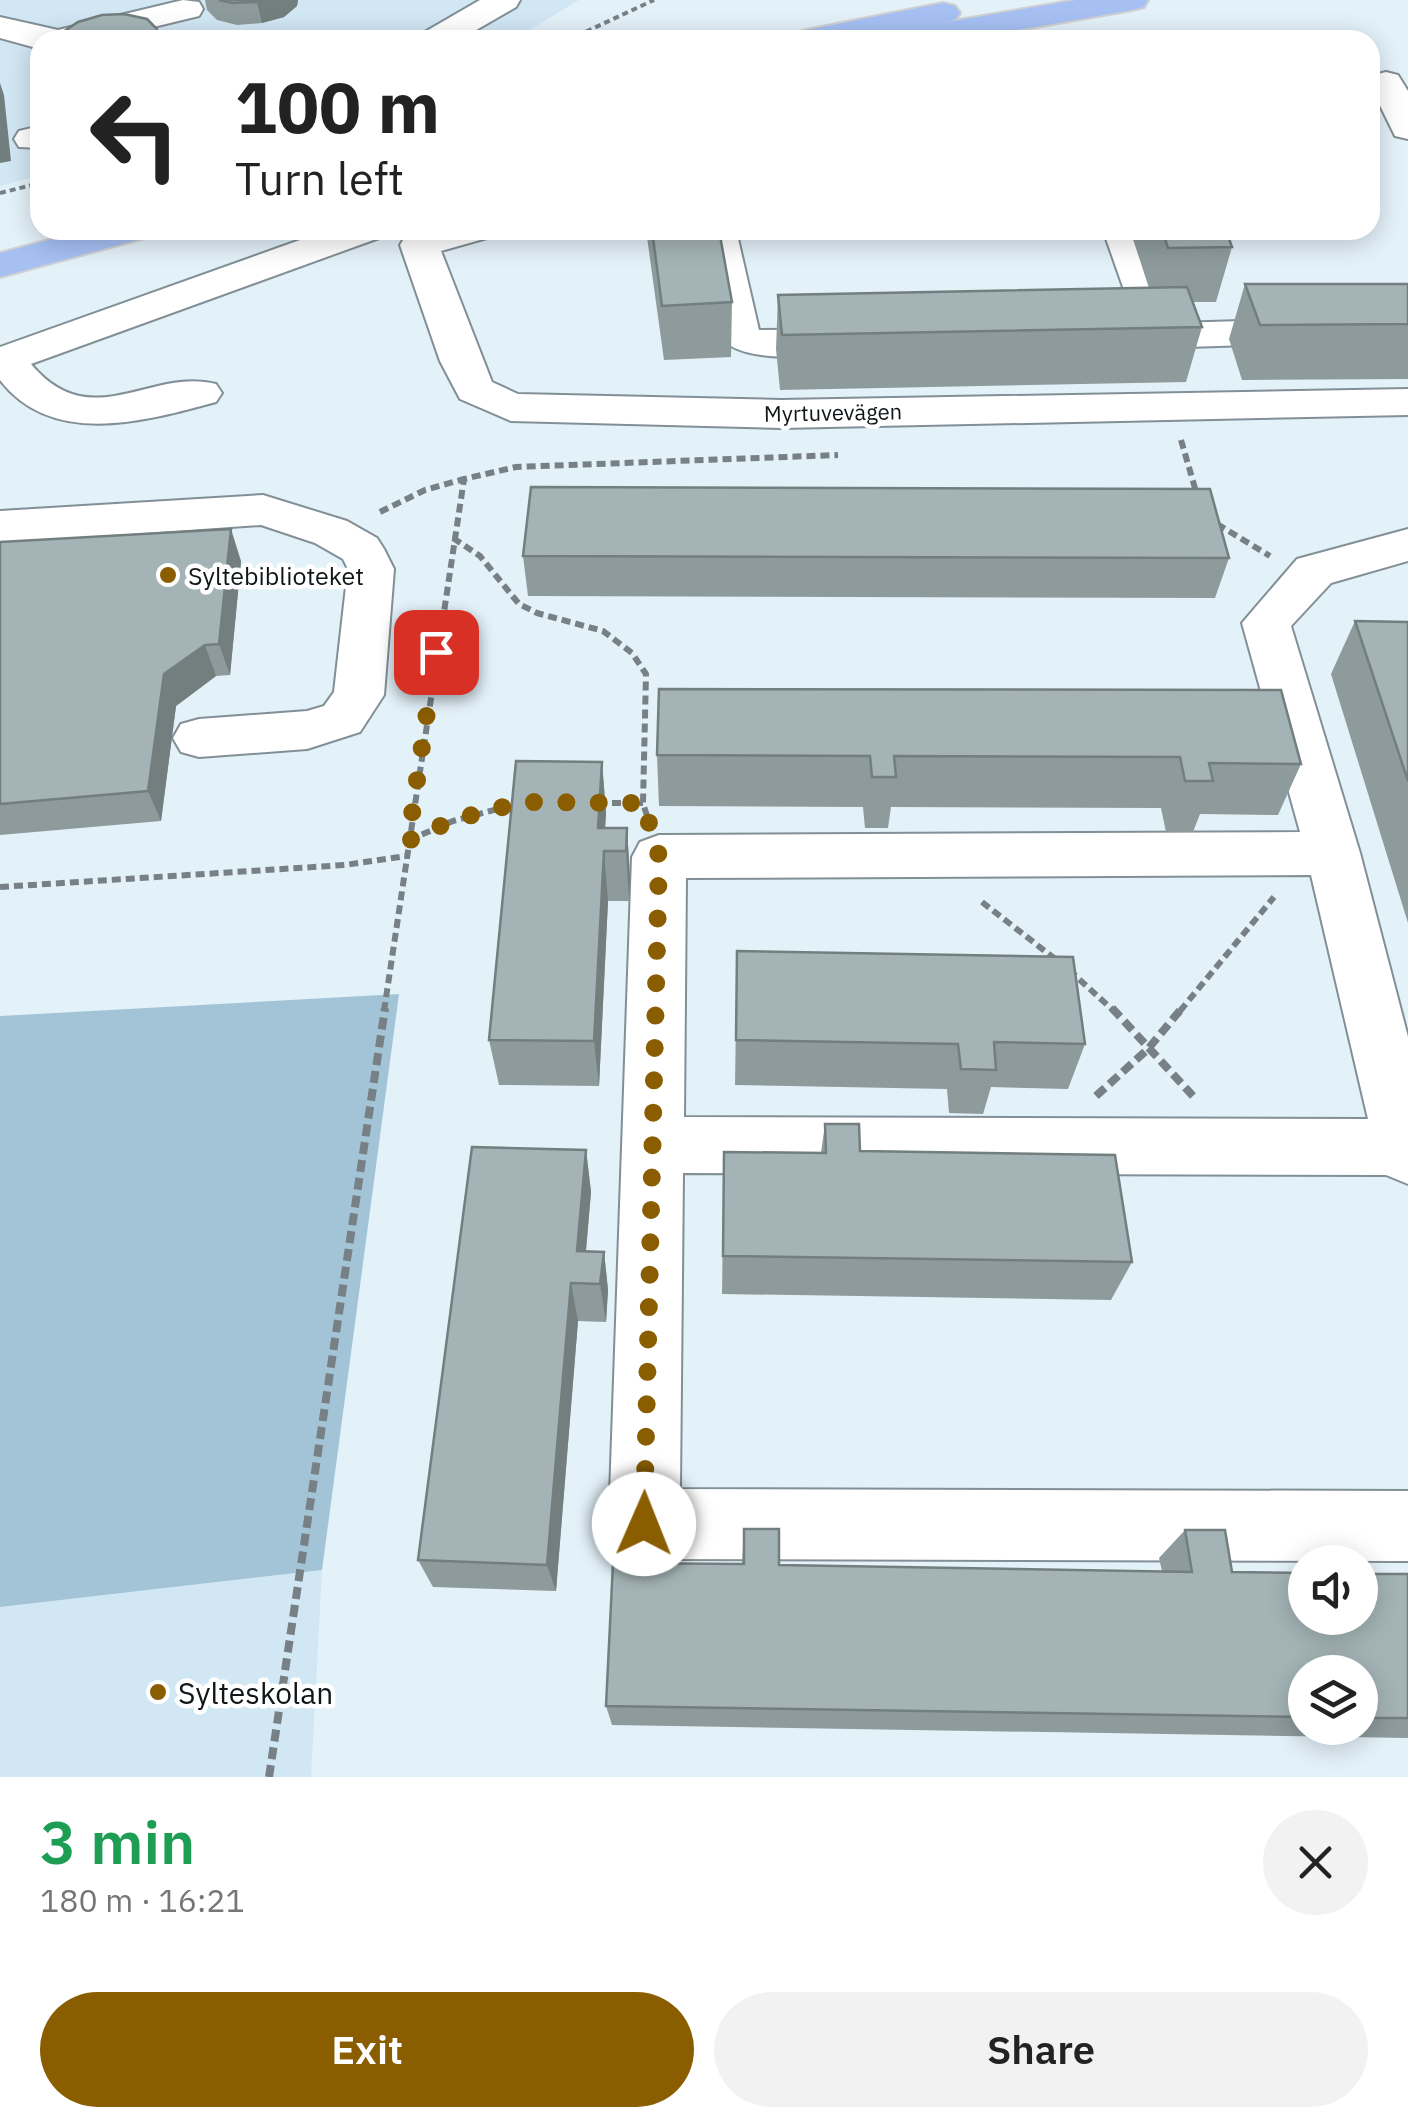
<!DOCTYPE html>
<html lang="en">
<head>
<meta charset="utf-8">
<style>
	:root { --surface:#fff; --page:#f2f2f2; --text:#222; --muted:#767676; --accent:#895d00 }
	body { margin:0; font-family:"IBM Plex Sans",sans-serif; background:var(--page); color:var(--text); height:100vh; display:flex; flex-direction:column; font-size:38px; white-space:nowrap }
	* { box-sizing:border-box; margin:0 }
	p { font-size:32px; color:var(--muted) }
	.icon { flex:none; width:55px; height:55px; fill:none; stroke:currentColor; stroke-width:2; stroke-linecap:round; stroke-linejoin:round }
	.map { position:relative; height:1777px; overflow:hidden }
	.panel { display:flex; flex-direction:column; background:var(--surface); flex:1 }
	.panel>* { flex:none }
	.hud { position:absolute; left:30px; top:30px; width:1350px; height:210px; border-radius:30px; box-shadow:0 5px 25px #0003; background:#fff; color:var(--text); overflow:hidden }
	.fabs { position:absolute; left:1288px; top:1545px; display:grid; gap:20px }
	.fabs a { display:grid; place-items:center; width:90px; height:90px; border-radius:50%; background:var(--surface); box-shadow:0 5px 25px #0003; font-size:50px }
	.pin { position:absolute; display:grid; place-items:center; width:85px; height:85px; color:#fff; margin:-42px; border-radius:20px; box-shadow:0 5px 15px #0006 }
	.me { position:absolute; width:110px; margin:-55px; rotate:1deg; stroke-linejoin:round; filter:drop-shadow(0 0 8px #0008) }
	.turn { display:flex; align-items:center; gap:35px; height:210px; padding:0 40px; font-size:45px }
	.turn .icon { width:130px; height:130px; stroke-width:2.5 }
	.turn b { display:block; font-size:70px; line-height:85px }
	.round { display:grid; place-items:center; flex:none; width:105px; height:105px; border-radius:52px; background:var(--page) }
	.summary { display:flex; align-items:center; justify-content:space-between; height:170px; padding:0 40px }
	h1 { font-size:60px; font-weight:600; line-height:75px; color:#1e9e55 }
	.action { display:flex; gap:20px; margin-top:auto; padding:20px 40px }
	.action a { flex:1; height:115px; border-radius:60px; background:var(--accent); color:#fff; font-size:40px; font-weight:600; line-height:115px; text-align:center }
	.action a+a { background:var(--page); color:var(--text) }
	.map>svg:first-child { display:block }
	.built { fill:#d1e7f4 }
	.green { fill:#a3c4d6 }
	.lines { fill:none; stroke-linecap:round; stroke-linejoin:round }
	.minor-casing { stroke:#828f96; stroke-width:4 }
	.highway-casing { stroke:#cfd0d1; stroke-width:4 }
	.path-far2 { stroke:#778085; stroke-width:4; stroke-dasharray:6 4; stroke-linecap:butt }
	.path-far1 { stroke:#778085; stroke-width:6; stroke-dasharray:9 5; stroke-linecap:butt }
	.path { stroke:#778085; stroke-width:8; stroke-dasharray:12 6; stroke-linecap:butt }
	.minor { fill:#fff; fill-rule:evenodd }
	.highway { fill:#a6c0f4; fill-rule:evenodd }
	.wall { fill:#8d9b9d; fill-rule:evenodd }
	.shaded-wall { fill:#737e7f }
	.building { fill:#a4b4b6; stroke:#737e7f; stroke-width:2.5 }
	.route { stroke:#895d00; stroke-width:18; stroke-dasharray:0 32.4 }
	.poi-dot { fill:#895d00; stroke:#fff; stroke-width:4 }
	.labels { text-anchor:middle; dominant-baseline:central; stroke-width:9; stroke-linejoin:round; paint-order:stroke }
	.far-street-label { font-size:22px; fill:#101518; stroke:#fff }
	.poi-label { font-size:25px; fill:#101518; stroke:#fff; text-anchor:start }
	.near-poi-label { font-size:30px; fill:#101518; stroke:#fff; text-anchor:start }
</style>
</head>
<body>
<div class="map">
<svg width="1408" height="1777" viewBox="0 0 1408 1777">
	<rect width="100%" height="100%" fill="#e3f1f9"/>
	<path class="built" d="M0,0H579L513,40H40V175L0,186Z
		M322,1570L311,1777H0V1607Z"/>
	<path class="green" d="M399,994L322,1570L0,1607V1016Z"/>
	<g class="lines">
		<defs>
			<path id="minor" d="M183,0L199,2L203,9L199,16L100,40H40V49L0,38V17L58,30Z
				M480,0H520L516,7L459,40H418L423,33Z
				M1386,72L1398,75L1408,91V139L1395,136L1370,85L1374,75Z
				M40,126V148L19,147L14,139L19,131Z
				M328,230H384L379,238L31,364C91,436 151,367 216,384L222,393L216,402C146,421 52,448 0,380V347Z
				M430,230H492L487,238L441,251L492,382L518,394L781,400L1408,389V415L781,428L511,421L460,399L440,361L400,245L405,237Z
				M698,230H736L759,330L850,329L865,333L871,342L865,351L850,355C817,355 732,367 717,331C705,305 703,259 698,230Z
				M1103,230H1141L1177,323L1408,316V340L1126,349L1111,346L1105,337L1111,328L1136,324Z
				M263,495L347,521L377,538L384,549L394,569L384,695L360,732L307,749L199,757L181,752L173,738L181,724L199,719L307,711L324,706L334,692L348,569L343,559L315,543L261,525L0,543V511Z
				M1408,529V561L1331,583L1291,626L1360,853L1408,1037V1184L1386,1175L683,1173L680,1489L1408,1491V1561L644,1559L619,1549L609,1524L632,857L640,842L659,835L1300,832L1242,623L1297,559ZM1311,875L1368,1119L684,1117L686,878Z"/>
			<path id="highway" d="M1076,0H1148L1144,7L1132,10L961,40H887L892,33L858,40H790L795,33L807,30L943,3L955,6L960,13L955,20L936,24Z
				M86,230H149L144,238L0,277V253Z"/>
		</defs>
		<use href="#minor" class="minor-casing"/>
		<use href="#highway" class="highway-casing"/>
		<path class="path-far2" d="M568,40L654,0
			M0,193L40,183"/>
		<path class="path-far1" d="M1181,440L1197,495
			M380,512L425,490L464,479
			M1217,524L1270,556
			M453,538L480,556L519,604L537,613L603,631L632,653L646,674L643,803L647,816
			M598,803H643
			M409,840L453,821L520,803
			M0,887L345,865L406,856
			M982,902L1059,962
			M1069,970L1114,1011
			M384,1011L464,479L516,467L838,455
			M1180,1011L1274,897"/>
		<path class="path" d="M1112,1008L1193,1096
			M1096,1096L1148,1049L1182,1008
			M269,1777L385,1008"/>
		<use href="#minor" class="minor"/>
		<use href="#highway" class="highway"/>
	</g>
	<path class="wall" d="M205,0H298L297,6L284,17L262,23L237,25L217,20L207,10Z
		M646,230H719L732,302L731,357L664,360Z
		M1130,230H1226L1232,247L1216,302H1193L1202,327L1186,382L780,390L776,349L778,295L1149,288Z
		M1245,284H1408V379L1242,380L1229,339Z
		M0,542L241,561L230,675L216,676L176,706L161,821L0,835Z
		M523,556L1229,558L1215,598L528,596Z
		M1355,621L1408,622V923L1331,674Z
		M659,689L1301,764L1278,815L1200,814L1193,832H1166L1161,808L891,807L888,828H865L863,807L659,806L657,755Z
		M602,762L606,813L605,828H627L630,878L629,901H608L599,1086L499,1085L489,1040Z
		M737,951L1085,1044L1068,1089L991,1087L983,1114L949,1113L947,1089L735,1085Z
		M825,1124L860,1151L1132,1262L1111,1300L722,1294L724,1152L821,1153Z
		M586,1150L591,1192L586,1251L604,1252L608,1290L606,1322L578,1321L556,1591L433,1587L418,1560Z
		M744,1529L779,1565L1162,1571L1159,1558L1185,1530L1232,1572L1408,1574V1738L612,1725L606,1706L742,1564ZM1305,1672H1360V1728H1305Z"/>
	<path class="shaded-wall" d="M264,0H298L297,6L284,17L262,23L257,2Z
		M0,83L4,95L11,161L0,163Z
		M231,529L241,561L230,675L219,644Z
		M205,645L216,676L176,706L161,821L148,791L164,674Z
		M602,762L606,813L602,878L598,828Z
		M627,828L630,878L629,901L626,851Z
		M604,851L608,901L599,1086L594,1041Z
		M586,1150L591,1192L583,1284L577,1251Z
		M604,1252L608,1290L606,1322L600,1284Z
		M571,1283L578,1321L556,1591L547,1565Z"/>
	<path class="building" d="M219,0H264L257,2L232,3Z
		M124,14L147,19L157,29L154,40H60L63,32L78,22L102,15Z
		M652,230H719L732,302L662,306Z
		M1162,230H1226L1232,247L1168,248Z
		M1245,284H1408V324L1260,325Z
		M1187,287L1202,327L782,335L778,295Z
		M531,487L1210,489L1229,558L523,556Z
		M231,529L219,644L205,645L164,674L148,791L0,804V542Z
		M1355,621L1408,622V781Z
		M659,689L1281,690L1301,764L1209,763L1213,781H1185L1180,757L894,756L896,777H872L870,756L657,755Z
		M516,761L602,762L598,828H627L626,851H604L594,1041L489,1040Z
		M737,951L1073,957L1085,1044L994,1042L996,1070L961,1069L958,1044L736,1040Z
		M825,1124H859L860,1151L1115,1155L1132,1262L723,1256L724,1152L826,1153Z
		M472,1147L586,1150L577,1251L604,1252L600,1284L571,1283L547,1565L418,1560Z
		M744,1529H779V1565L1192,1572L1185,1530H1225L1232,1572L1305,1573V1618H1360V1574H1408V1718H1360V1672H1305V1717L606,1706L613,1563L744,1564Z"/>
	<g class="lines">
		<path class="route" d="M436,652L408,841L453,820L522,802L643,803L659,856L644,1524"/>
	</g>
	<g class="poi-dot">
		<circle cx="168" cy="575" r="10"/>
		<circle cx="158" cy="1692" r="10"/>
	</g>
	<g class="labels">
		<g class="far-street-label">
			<text transform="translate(833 412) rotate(-1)">Myrtuvevägen</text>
		</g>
		<g class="poi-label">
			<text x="188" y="575">Syltebiblioteket</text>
		</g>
		<g class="near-poi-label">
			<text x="178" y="1692">Sylteskolan</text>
		</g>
	</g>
</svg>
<div class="fabs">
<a><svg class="icon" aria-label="sound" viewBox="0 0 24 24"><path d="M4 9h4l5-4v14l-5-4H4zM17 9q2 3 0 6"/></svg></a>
<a><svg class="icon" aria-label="layers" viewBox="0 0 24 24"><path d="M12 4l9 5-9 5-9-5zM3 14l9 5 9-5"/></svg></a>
</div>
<div class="pin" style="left:436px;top:652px;background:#d93025"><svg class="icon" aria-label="arrive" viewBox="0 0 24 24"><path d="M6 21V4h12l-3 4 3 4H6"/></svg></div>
<svg class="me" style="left:644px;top:1524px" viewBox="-20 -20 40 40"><circle r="19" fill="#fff"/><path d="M0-13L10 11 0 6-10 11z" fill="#895d00"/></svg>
<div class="hud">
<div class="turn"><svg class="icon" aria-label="left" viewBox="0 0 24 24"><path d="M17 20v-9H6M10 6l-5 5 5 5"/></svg><div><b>100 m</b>Turn left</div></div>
</div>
</div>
<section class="panel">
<div class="summary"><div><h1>3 min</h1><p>180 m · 16:21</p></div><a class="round"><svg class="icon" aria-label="close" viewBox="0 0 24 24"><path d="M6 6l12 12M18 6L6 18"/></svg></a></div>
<div class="action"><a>Exit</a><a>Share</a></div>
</section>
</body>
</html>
